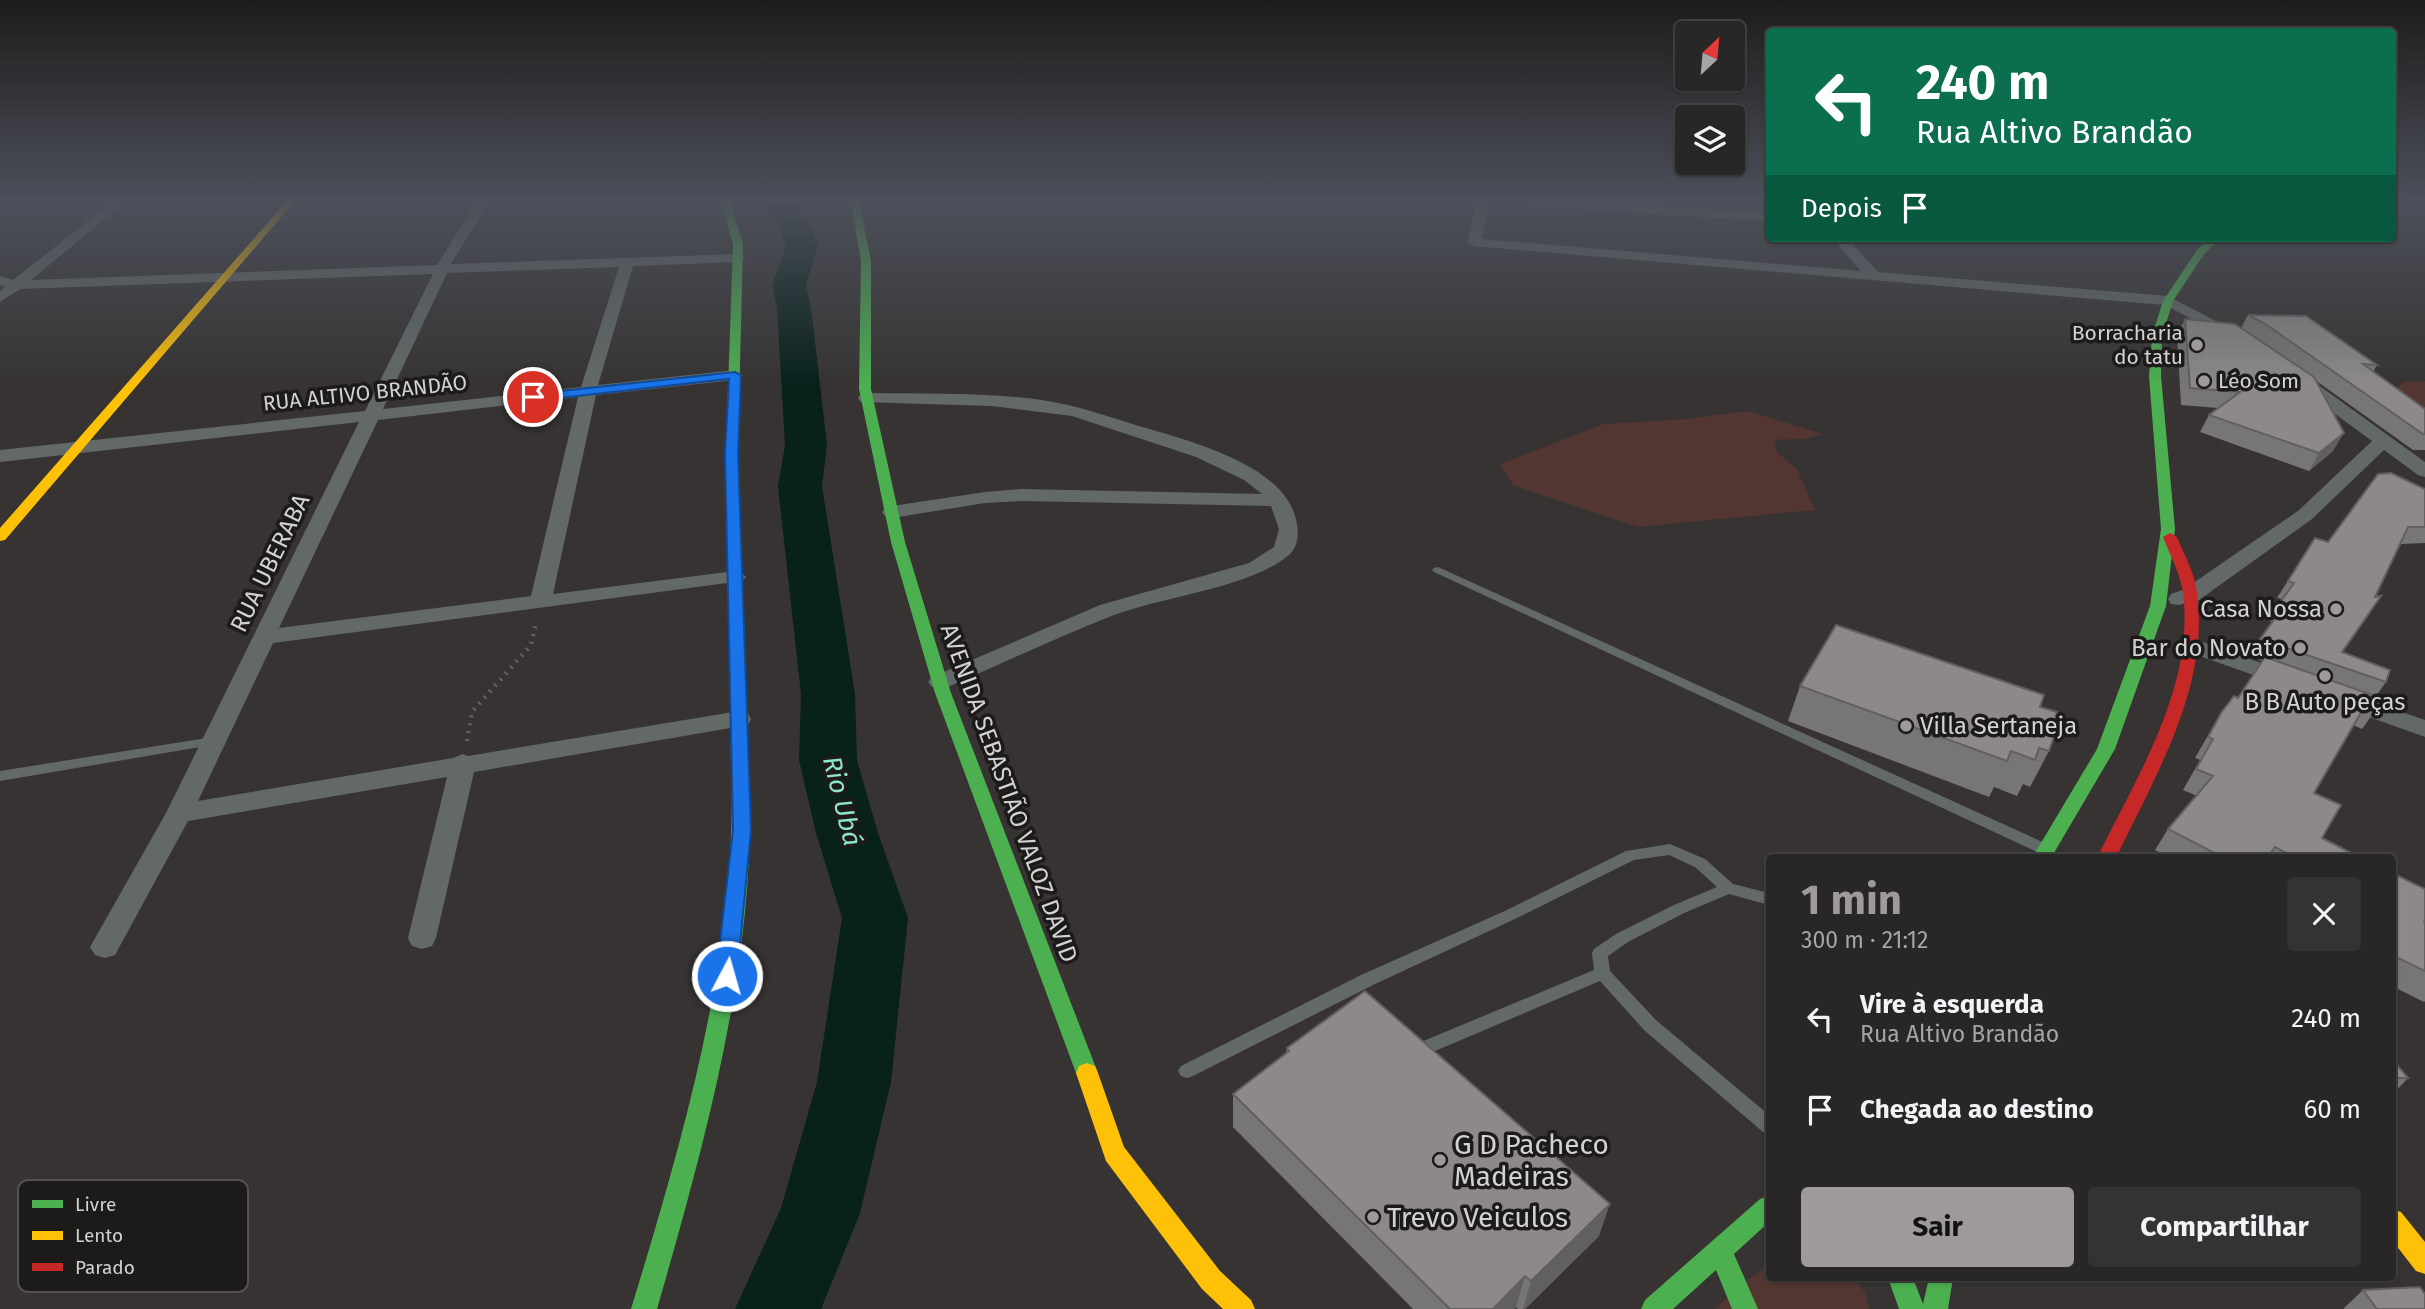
<!DOCTYPE html>
<html lang="pt">
<head>
<meta charset="utf-8">
<style>
	:root { --surface:#282626; --page:#343232; --text:#f1f3f6; --muted:#a5a5a7; --line:#444343; --accent:#9d9a99 }
	body { margin:0; font-family:"Fira Sans",sans-serif; background:var(--page); color:var(--text); height:100vh; display:flex; flex-direction:column; font-size:26px; white-space:nowrap }
	* { box-sizing:border-box; margin:0 }
	p { font-size:23px; color:var(--muted) }
	.icon { flex:none; width:38px; height:38px; fill:none; stroke:currentColor; stroke-width:2; stroke-linecap:round; stroke-linejoin:round }
	.map { position:relative; flex:1; overflow:hidden }
	.drawer { position:absolute; left:1766px; top:854px; width:630px; height:427px; display:flex; flex-direction:column; background:var(--surface); border-radius:7px; box-shadow:0 2px 5px #0004,0 0 0 2px var(--line) }
	.drawer>* { flex:none }
	.hud { position:absolute; left:1766px; top:28px; width:630px; height:214px; border-radius:7px; box-shadow:0 2px 5px #0004,0 0 0 2px var(--line); background:#0b6e4f; color:#fff; overflow:hidden }
	.needle { width:46px; rotate:26deg }
	.tools { position:absolute; left:1675px; top:21px; display:grid; gap:14px }
	.tools a { display:grid; place-items:center; width:70px; height:70px; border-radius:7px; background:var(--surface); box-shadow:0 2px 5px #0004,0 0 0 2px var(--line); font-size:35px }
	.pin { position:absolute; display:grid; place-items:center; width:60px; height:60px; color:#fff; margin:-30px; border:4px solid #fff; border-radius:50%; box-shadow:0 2px 7px #0007 }
	.me { position:absolute; width:77px; margin:-38px; rotate:6deg; stroke-linejoin:round; filter:drop-shadow(0 0 5px #0008) }
	.turn { display:flex; align-items:center; gap:24px; height:147px; padding:0 35px; font-size:32px }
	.turn .icon { width:91px; height:91px; stroke-width:2.5 }
	.turn b { display:block; font-size:49px; line-height:60px }
	.then { display:flex; align-items:center; height:66px; padding:0 35px; background:#0003; gap:14px; font-size:26px }
	.round { display:grid; place-items:center; flex:none; width:74px; height:74px; border-radius:7px; background:var(--page) }
	.summary { display:flex; align-items:center; justify-content:space-between; height:119px; padding:0 35px }
	h1 { font-size:42px; font-weight:700; line-height:52px; color:var(--accent) }
	.primary-button { display:flex; gap:14px; margin-top:auto; padding:14px 35px }
	.primary-button a { flex:1; height:80px; border-radius:7px; background:var(--accent); color:#111; font-size:28px; font-weight:700; line-height:80px; text-align:center }
	.primary-button a+a { background:var(--page); color:var(--text) }
	ul { padding:0; list-style:none }
	li { display:flex; align-items:center; gap:21px; height:91px; padding:0 35px }
	li div { flex:1 }
	li b { display:block; font-size:26px }
	li em { font-style:normal }
	.map>svg:first-child { display:block }
	.green { fill:#533632 }
	.lines { fill:none; stroke-linecap:round; stroke-linejoin:round }
	.river { fill:#08211b; fill-rule:evenodd }
	.path { stroke:#616362; stroke-width:4.5; stroke-dasharray:2 6; stroke-linecap:butt }
	.lane { fill:#636967; fill-rule:evenodd }
	.street { fill:#636967; fill-rule:evenodd }
	.fast { fill:#4caf50; fill-rule:evenodd }
	.slow { fill:#ffc107; fill-rule:evenodd }
	.jam { fill:#c62828; fill-rule:evenodd }
	.wall { fill:#787675 }
	.shaded-wall { fill:#62605f }
	.building { fill:#8c8988; stroke:#62605f; stroke-width:2 }
	.route { fill:#1a73e8; stroke:#114b97; stroke-width:2 }
	.poi-dot { fill:#9d9a99; stroke:#1d1a1a; stroke-width:2.5 }
	.labels { text-anchor:middle; dominant-baseline:central; stroke-width:7; stroke-linejoin:round; paint-order:stroke }
	.far-poi-label { font-size:21px; fill:#d4d1d1; stroke:#1d1a1a; text-anchor:end }
	.far-street-label { font-size:21px; fill:#d4d1d1; stroke:#1d1a1a }
	.street-label { font-size:24px; fill:#d4d1d1; stroke:#1d1a1a }
	.poi-label { font-size:24px; fill:#d4d1d1; stroke:#1d1a1a; text-anchor:end }
	.water-label { font-size:26px; font-style:italic; fill:#8ee5cd; stroke:#1d1a1a }
	.near-poi-label { font-size:28px; fill:#d4d1d1; stroke:#1d1a1a; text-anchor:start }
	.key { fill:#1d1a1a; stroke:#545151; stroke-width:2 }
	.key-label { font-size:19px; fill:#d4d1d1 }
</style>
</head>
<body>
<div class="map">
<svg width="2425" height="1309" viewBox="0 0 2425 1309">
	<rect width="100%" height="100%" fill="#363332"/>
	<path class="green" d="M2425,381V421L2391,396L2403,382Z
		M1748,411L1823,434L1804,439L1774,440L1777,452L1797,469L1815,510L1638,527L1513,485L1500,464L1604,424L1688,419Z
		M1769,1265V1278H1853L1865,1292L1869,1309H1715L1742,1284Z"/>
	<g class="lines">
		<path class="river" d="M768,202H798L818,246L806,285L811,308L827,445L822,486L855,694L857,760L878,833L908,918L891,1082L860,1213L821,1309H735L781,1208L817,1082L842,918L816,833L799,760L801,694L778,486L785,445L777,308L772,285L786,246Z"/>
		<path class="path" d="M467,741L472,712L531,645L536,623"/>
		<path class="lane" d="M1438,567L2047,844L2049,848L2047,852L2042,853L2037,852L1434,572L1432,570L1434,568Z
			M213,737L220,741L218,744L0,781V771Z
			M1670,844L1705,859L1733,884L1769,893V905L1729,894L1684,913L1628,942L1608,956L1610,971L1656,1020L1769,1115V1134L1763,1132L1644,1030L1600,981L1421,1057L1415,1059L1409,1057L1407,1052L1409,1047L1594,970L1592,953L1594,949L1616,934L1674,905L1717,887L1695,867L1669,855L1634,860L1517,918L1373,985L1193,1076L1187,1078L1181,1076L1178,1071L1181,1066L1361,975L1507,910L1626,851Z"/>
		<path class="street" d="M112,202H125L31,280L437,265L477,202H489L451,264L738,254L745,258L738,262L633,266L598,385L735,370L743,375L735,380L596,395L553,594L735,571L742,573L746,577L742,581L273,643L198,801L453,758L463,754L468,756L739,711L748,713L751,719L748,725L474,772L436,938L432,946L422,949L412,946L408,938L447,777L188,821L115,955L105,958L95,955L90,947L166,813L359,422L0,462V450L365,411L433,274L20,289L0,302V291L5,287L0,285V276L13,280ZM619,267L581,387L383,409L447,273ZM578,397L531,596L279,628L378,420Z
			M1477,202H1489L1482,239L1861,271L1832,238H1847L1878,272L2168,296L2242,335L2234,340L2228,338L2165,305L1474,246L1467,242Z
			M1521,202H1583L1769,213V221L1527,206Z
			M2300,375L2306,376L2425,462V477L2418,475L2384,450L2312,519L2199,600L2179,605L2171,604L2168,599L2171,594L2183,590L2298,511L2372,441L2294,384L2292,380L2294,376Z
			M867,393C925,394 984,392 1042,400C1076,405 1107,416 1139,426C1186,440 1280,463 1295,516C1299,529 1300,545 1289,555C1252,587 1162,597 1114,615C1058,637 1003,663 948,687L940,689L932,687L928,682L932,677L1100,605L1249,563L1274,547L1279,529L1271,506L1022,501L985,503L892,518L885,516L882,512L885,508L892,506L985,492L1022,489L1262,494L1244,480L1196,457L1072,416L991,406L861,402L858,398L861,394Z
			M2191,638L2295,675L2299,680L2295,685L2287,687L2183,650L2180,645L2183,640Z
			M2346,693L2425,720V737L2338,706L2334,701L2338,696Z"/>
		<path class="fast" d="M722,202H730L743,244L738,447L732,451L726,447L733,244Z
			M851,202H859L871,261V389L905,542L951,693L1098,1073L1095,1080L1087,1083L1079,1080L1076,1073L935,693L891,542L859,389L861,261Z
			M2210,238H2221L2204,254L2173,301L2162,336L2161,376L2175,529L2166,606L2115,749L2051,858H2032L2097,749L2150,606L2161,529L2149,376L2152,336L2163,301L2197,250Z
			M740,756L746,758L749,762C759,948 708,1132 657,1309H631C685,1132 739,948 731,762L734,758Z
			M1769,1196V1222L1734,1254L1758,1309H1732L1716,1270L1673,1309H1641L1645,1300L1760,1199Z
			M1888,1278H1913L1923,1304L1929,1278H1953L1948,1309H1899Z"/>
		<path class="slow" d="M286,202H294L5,540L0,541V528Z
			M732,443L738,447L749,762L746,766H734L731,762L726,447Z
			M1087,1063L1095,1066L1098,1073L1124,1147L1220,1271L1251,1300L1255,1309H1223L1202,1289L1106,1161L1076,1073L1079,1066Z
			M2392,1209L2401,1212L2425,1242V1274L2416,1271L2392,1240Z"/>
		<path class="jam" d="M2170,533L2177,537C2184,555 2195,573 2197,593C2210,687 2155,776 2116,858H2097C2137,776 2195,687 2183,592C2180,573 2170,555 2163,537Z"/>
	</g>
	<path class="wall" d="M2248,315L2377,365L2373,372L2425,409V450H2413L2315,380L2333,451L2309,471L2200,432L2209,415L2218,408L2181,405L2177,335L2185,319L2241,328Z
		M2425,489V543L2401,544L2375,597L2370,613L2343,652L2386,682L2376,696L2377,708L2362,729L2353,725L2314,793L2322,838L2361,858H2169L2155,850L2168,829L2197,796L2183,790L2200,760L2195,758L2221,713L2238,698L2263,661L2250,656L2272,622L2269,621L2282,599L2277,598L2315,538L2328,542Z
		M1800,686L2040,707L2052,726L2049,751L2030,787L2023,784L2017,796L1994,787L1989,797L1788,721Z
		M2392,873L2425,923V1001L2424,1002L2392,986Z
		M1287,1048L1599,1236L1525,1309H1518L1516,1307L1514,1309H1413L1233,1127V1094L1286,1053Z
		M2392,1059L2408,1078L2392,1095Z
		M2363,1290L2425,1309H2344V1308Z"/>
	<path class="shaded-wall" d="M2344,433L2333,451L2309,471L2319,453Z
		M1610,1204L1599,1236L1525,1309H1523L1531,1281Z
		M1525,1276L1516,1307L1514,1309H1493Z"/>
	<path class="building" d="M2248,315L2306,316L2377,365L2363,364L2425,409V434H2423L2264,323Z
		M2185,319L2235,324L2314,377L2344,433L2319,453L2209,415L2240,392L2190,388Z
		M2391,473L2425,489V527H2408L2375,597L2381,596L2342,652L2390,670L2386,682L2260,639L2284,606L2279,604L2294,583L2288,581L2315,538L2328,542L2378,474Z
		M1836,625L2044,695L2040,707L2057,712L2052,726L2057,728L2049,751L2039,748L2035,760L2011,751L2007,761L1800,686Z
		M2265,657L2381,698L2377,708L2366,704L2314,793L2341,805L2322,838L2361,858H2296L2275,847L2267,858H2224L2168,829L2213,776L2196,769L2213,739L2208,737L2221,713L2234,696L2238,698Z
		M2392,873L2425,889V920L2424,922L2425,923V971L2392,955Z
		M1365,991L1610,1204L1531,1281L1525,1276L1493,1309H1450L1233,1094L1289,1051L1287,1048Z
		M2392,1059L2408,1078H2392Z
		M2420,1287L2425,1294V1309H2377L2363,1290Z"/>
	<linearGradient id="sky" x2="0" y2="1"><stop stop-color="#1e1c1c"/><stop offset="0.52" stop-color="#4c505a"/><stop offset="1" stop-color="#4c505a" stop-opacity="0"/></linearGradient>
	<rect width="2425" height="385" fill="url(#sky)"/>
	<path class="route" d="M735,372L741,375L738,454L751,830L737,976L734,982L727,985L719,982L716,976L733,830L725,454L729,379L533,401L527,397L533,394Z"/>
	<g class="poi-dot">
		<circle cx="2197" cy="345" r="7"/>
		<circle cx="2204" cy="381" r="7"/>
		<circle cx="2336" cy="609" r="7"/>
		<circle cx="2300" cy="648" r="7"/>
		<circle cx="2325" cy="676" r="7"/>
		<circle cx="1906" cy="726" r="7"/>
		<circle cx="1440" cy="1160" r="7"/>
		<circle cx="1373" cy="1217" r="7"/>
	</g>
	<g class="labels">
		<g class="far-poi-label">
			<text x="2183" y="333">Borracharia<tspan x="2183" dy="24">do tatu</tspan></text>
			<text x="2218" y="381" text-anchor="start">Léo Som</text>
		</g>
		<g class="far-street-label">
			<text transform="translate(365 393) rotate(-6)">RUA ALTIVO BRANDÃO</text>
		</g>
		<g class="street-label">
			<text transform="translate(270 563) rotate(-64)">RUA UBERABA</text>
			<text transform="translate(1009 793) rotate(70)">AVENIDA SEBASTIÃO VALOZ DAVID</text>
		</g>
		<g class="poi-label">
			<text x="2322" y="609">Casa Nossa</text>
			<text x="2286" y="648">Bar do Novato</text>
			<text x="2325" y="702" text-anchor="middle">B B Auto peças</text>
			<text x="1920" y="726" text-anchor="start">Villa Sertaneja</text>
		</g>
		<g class="water-label">
			<text transform="translate(842 801) rotate(76)">Rio Ubá</text>
		</g>
		<g class="near-poi-label">
			<text x="1454" y="1144">G D Pacheco<tspan x="1454" dy="32">Madeiras</tspan></text>
			<text x="1387" y="1217">Trevo Veiculos</text>
		</g>
	</g>
	<rect x="18" y="1180" width="230" height="112" rx="10" class="key"/>
	<rect x="32" y="1200" width="31" height="8" fill="#4caf50"/>
	<rect x="32" y="1231" width="31" height="9" fill="#ffc107"/>
	<rect x="32" y="1263" width="31" height="8" fill="#c62828"/>
	<g class="key-label">
		<text x="75" y="1211">Livre</text>
		<text x="75" y="1242">Lento</text>
		<text x="75" y="1274">Parado</text>
	</g>
</svg>
<div class="tools">
<a><svg class="needle" viewBox="-14 -14 28 28"><path d="M0-13l5 13h-10z" fill="#e53935"/><path d="M0 13l5-13h-10z" fill="#a5a5a7"/></svg></a>
<a><svg class="icon" aria-label="layers" viewBox="0 0 24 24"><path d="M12 4l9 5-9 5-9-5zM3 14l9 5 9-5"/></svg></a>
</div>
<div class="pin" style="left:533px;top:397px;background:#d93025"><svg class="icon" aria-label="arrive" viewBox="0 0 24 24"><path d="M6 21V4h12l-3 4 3 4H6"/></svg></div>
<svg class="me" style="left:727px;top:976px" viewBox="-20 -20 40 40"><circle r="17" fill="#1a73e8" stroke="#fff" stroke-width="3"/><path d="M0-11L8 9 0 5-8 9z" fill="#fff"/></svg>
<div class="hud">
<div class="turn"><svg class="icon" aria-label="left" viewBox="0 0 24 24"><path d="M17 20v-9H6M10 6l-5 5 5 5"/></svg><div><b>240 m</b>Rua Altivo Brandão</div></div>
<div class="then">Depois<svg class="icon" aria-label="arrive" viewBox="0 0 24 24"><path d="M6 21V4h12l-3 4 3 4H6"/></svg></div>
</div>
<section class="drawer">
<div class="summary"><div><h1>1 min</h1><p>300 m · 21:12</p></div><a class="round"><svg class="icon" aria-label="close" viewBox="0 0 24 24"><path d="M6 6l12 12M18 6L6 18"/></svg></a></div>
<ul>
<li><svg class="icon" aria-label="left" viewBox="0 0 24 24"><path d="M17 20v-9H6M10 6l-5 5 5 5"/></svg><div><b>Vire à esquerda</b><p>Rua Altivo Brandão</p></div><em>240 m</em></li>
<li><svg class="icon" aria-label="arrive" viewBox="0 0 24 24"><path d="M6 21V4h12l-3 4 3 4H6"/></svg><div><b>Chegada ao destino</b></div><em>60 m</em></li>
</ul>
<div class="primary-button"><a>Sair</a><a>Compartilhar</a></div>
</section>
</div>
</body>
</html>
